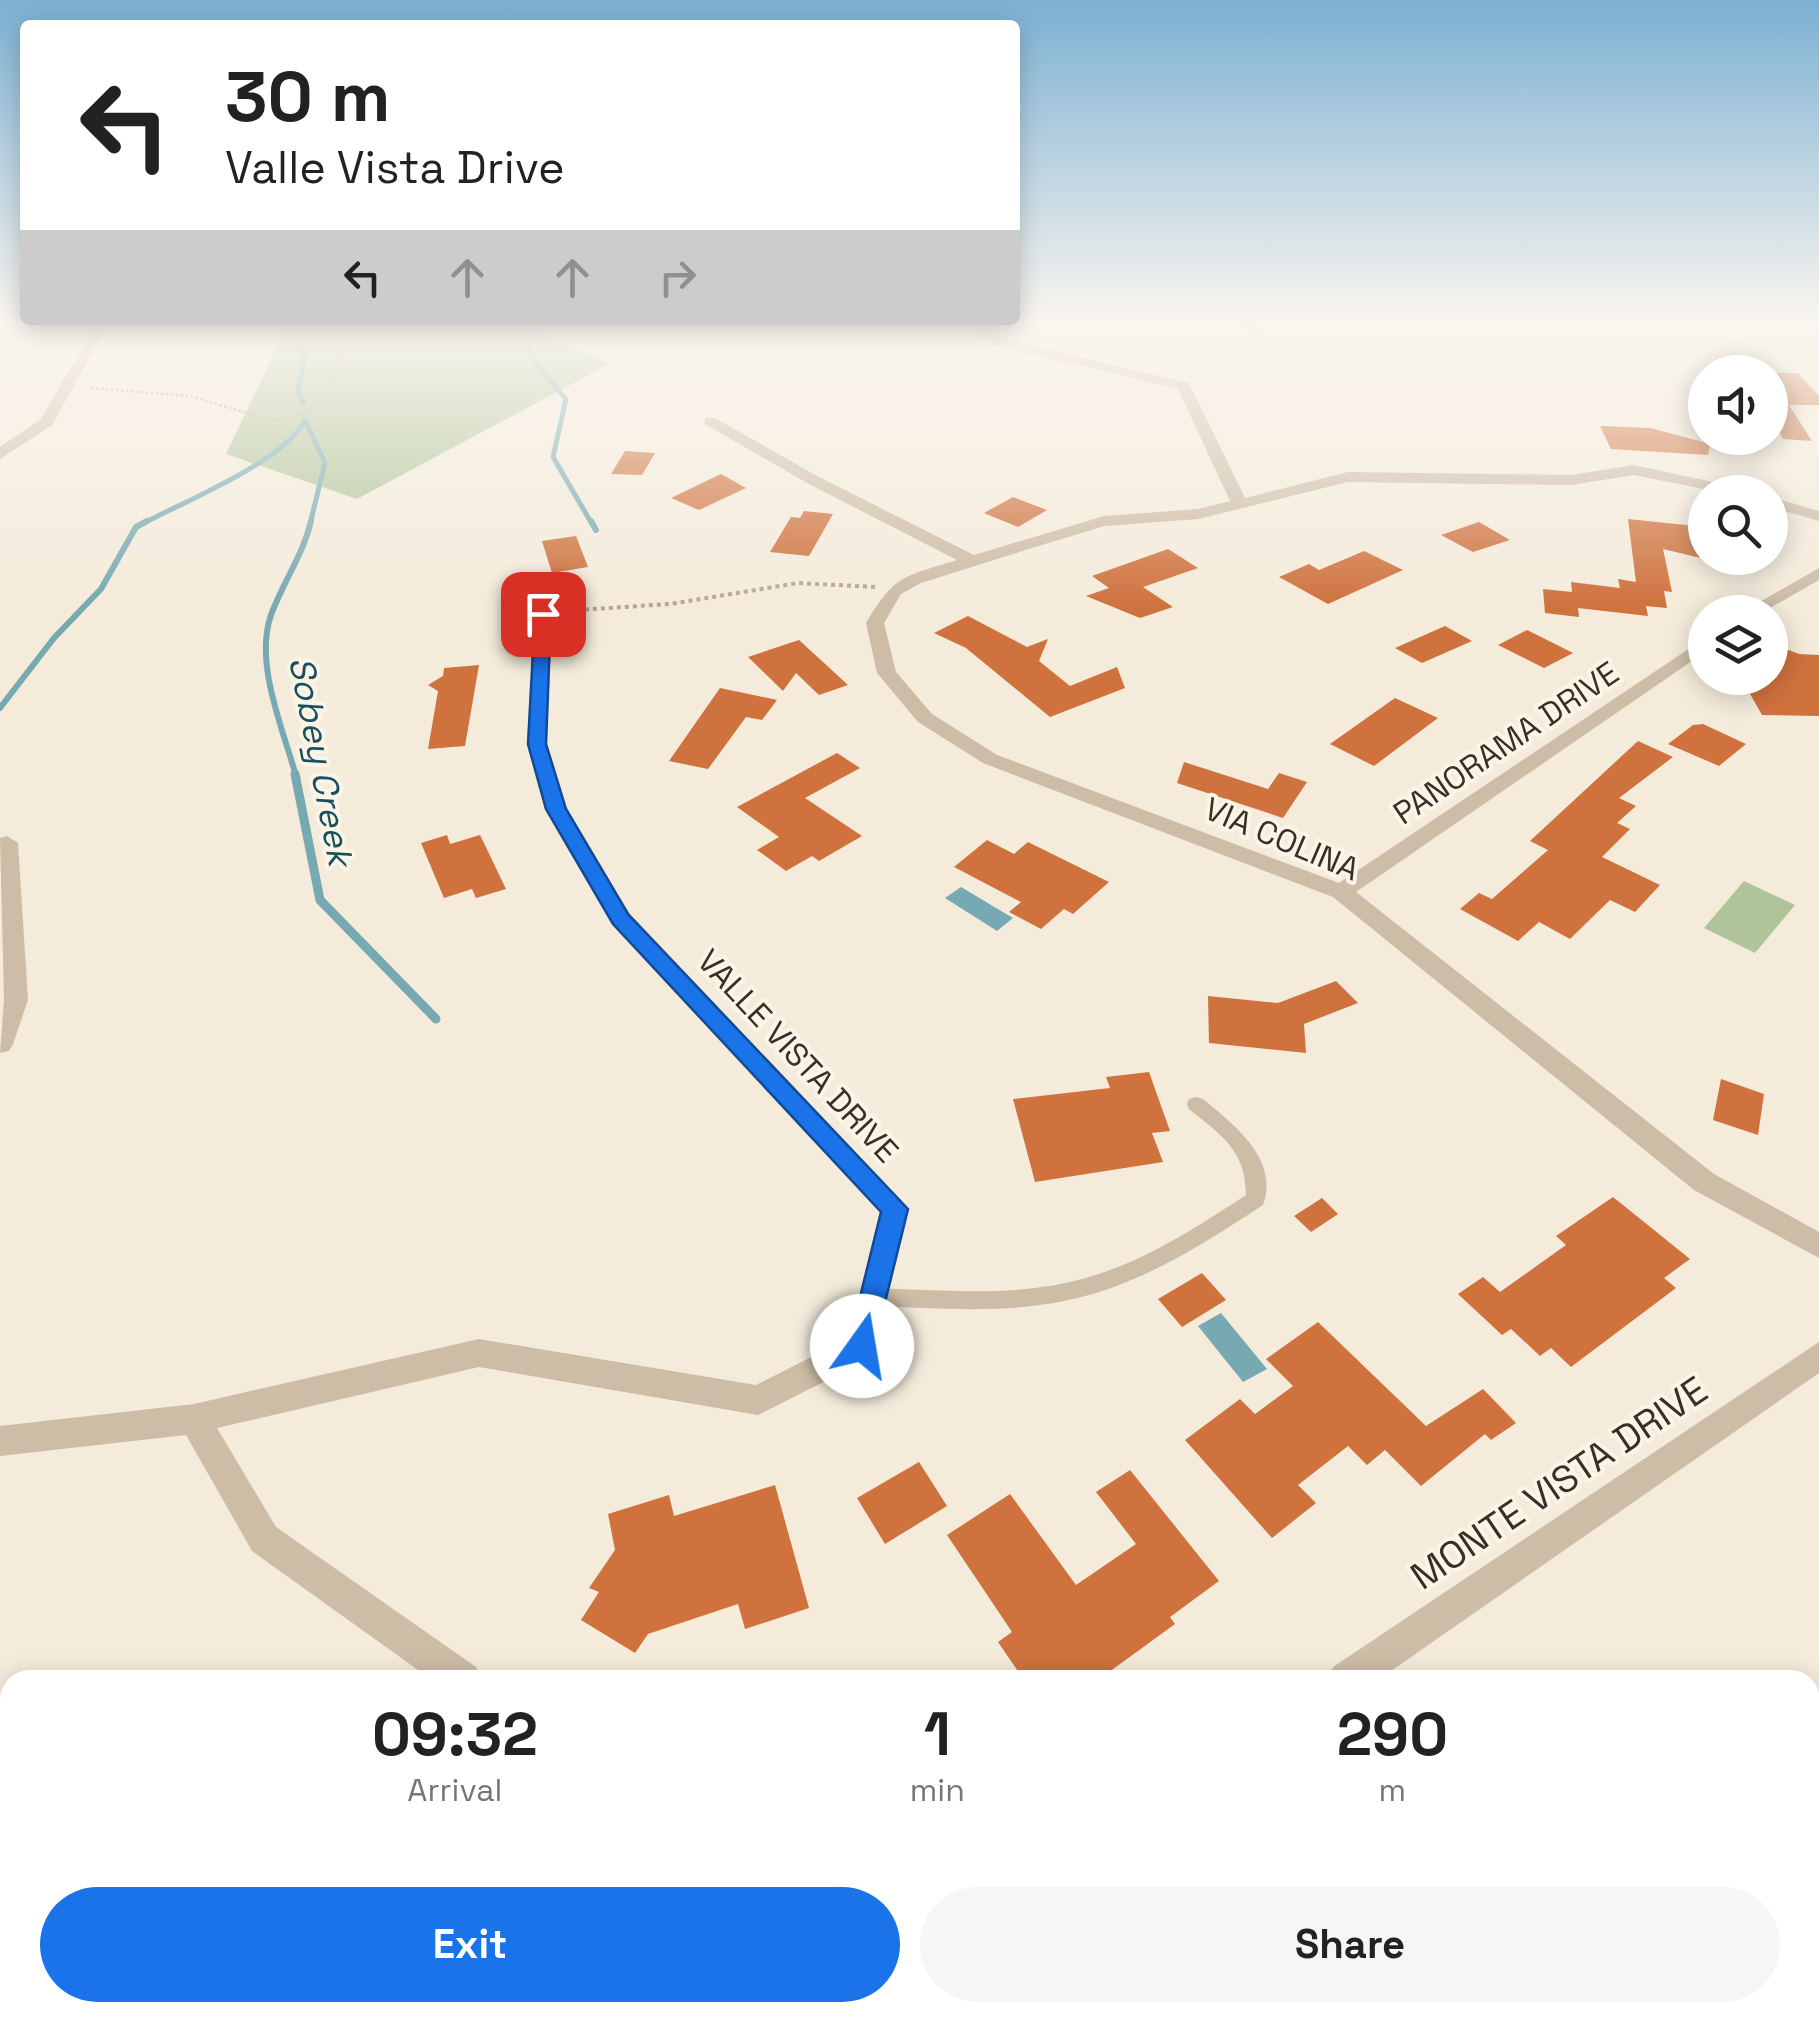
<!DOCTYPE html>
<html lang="en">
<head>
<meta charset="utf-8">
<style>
	:root { --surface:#fff; --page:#f6f6f6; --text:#222; --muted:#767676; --accent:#1a73e8 }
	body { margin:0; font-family:"Space Grotesk",sans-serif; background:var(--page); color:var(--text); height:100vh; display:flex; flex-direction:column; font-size:38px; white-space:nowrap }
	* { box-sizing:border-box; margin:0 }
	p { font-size:32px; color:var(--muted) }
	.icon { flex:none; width:55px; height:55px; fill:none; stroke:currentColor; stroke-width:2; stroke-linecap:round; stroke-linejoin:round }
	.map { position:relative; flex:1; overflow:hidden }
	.panel { position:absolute; left:0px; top:1670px; width:1820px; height:352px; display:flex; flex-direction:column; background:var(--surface); border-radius:30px 30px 0 0; box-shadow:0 5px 25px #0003 }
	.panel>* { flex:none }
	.banner { position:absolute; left:20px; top:20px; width:1000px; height:305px; border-radius:10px; box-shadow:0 5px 25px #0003; background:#fff; color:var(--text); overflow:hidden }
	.buttons { position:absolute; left:1688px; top:355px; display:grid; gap:20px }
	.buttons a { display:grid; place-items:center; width:100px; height:100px; border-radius:50%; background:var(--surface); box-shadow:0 5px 25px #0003; font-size:50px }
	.pin { position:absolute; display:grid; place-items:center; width:85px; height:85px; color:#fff; margin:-42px; border-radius:20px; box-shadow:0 5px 15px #0006 }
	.me { position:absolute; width:110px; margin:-55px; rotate:13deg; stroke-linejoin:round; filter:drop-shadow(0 0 8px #0008) }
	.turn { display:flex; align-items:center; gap:35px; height:210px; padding:0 40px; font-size:45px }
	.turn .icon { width:130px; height:130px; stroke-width:2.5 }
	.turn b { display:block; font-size:70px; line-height:85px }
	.lanes { display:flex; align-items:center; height:95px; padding:0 40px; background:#0003; justify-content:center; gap:50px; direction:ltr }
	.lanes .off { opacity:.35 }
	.eta { display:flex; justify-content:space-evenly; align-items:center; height:170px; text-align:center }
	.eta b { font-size:60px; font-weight:700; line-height:70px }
	.primary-button { display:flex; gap:20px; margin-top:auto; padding:20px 40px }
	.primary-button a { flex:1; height:115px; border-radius:60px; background:var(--accent); color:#fff; font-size:40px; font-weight:700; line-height:115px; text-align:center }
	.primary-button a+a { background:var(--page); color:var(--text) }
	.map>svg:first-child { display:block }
	.green { fill:#b0c499 }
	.water { fill:#77a9b3 }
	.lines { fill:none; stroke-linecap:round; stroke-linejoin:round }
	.stream-far2 { stroke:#77a9b3; stroke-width:5 }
	.stream-far1 { stroke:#77a9b3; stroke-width:6 }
	.stream { stroke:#77a9b3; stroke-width:9 }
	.building { fill:#cf723e }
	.path-far1 { stroke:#b9a690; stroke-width:2.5; stroke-dasharray:2.5 2.5; stroke-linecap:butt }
	.path { stroke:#b9a690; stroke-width:4; stroke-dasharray:4 4; stroke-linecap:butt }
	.lane { fill:#cdbca6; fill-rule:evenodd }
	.street { fill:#cdbca6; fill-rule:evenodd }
	.route { fill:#1a73e8; stroke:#114b97; stroke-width:2.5 }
	.labels { text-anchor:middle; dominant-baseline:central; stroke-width:8; stroke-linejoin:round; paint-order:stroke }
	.street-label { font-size:32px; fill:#382f27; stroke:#fbf4e7 }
	.water-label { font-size:35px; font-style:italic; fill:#1a505d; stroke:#fbf4e7 }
	.near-street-label { font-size:38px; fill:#382f27; stroke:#fbf4e7 }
</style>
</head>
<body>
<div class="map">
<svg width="1819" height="2022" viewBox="0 0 1819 2022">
	<rect width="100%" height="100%" fill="#f4ebdb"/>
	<path class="green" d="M288,324H539L550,337L611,363L357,499L226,454Z
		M1744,881L1795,905L1755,953L1704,928Z"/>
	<path class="water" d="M961,887L1013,918L997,931L945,898Z
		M1221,1313L1267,1369L1243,1382L1198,1326Z"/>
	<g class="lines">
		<path class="stream-far2" d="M528,324L533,332L529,355L566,399L553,457L592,524
			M1243,324L1257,331
			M304,403L298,393L305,355L298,344L307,324
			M305,420L325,463L310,524
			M142,524C183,502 287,460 305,420"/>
		<path class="stream-far1" d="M591,521L596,530
			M0,708L54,638L101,589L136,527L147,521
			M296,776C283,729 254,663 271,615C283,582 303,555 311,521"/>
		<path class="stream" d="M295,774L320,900L436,1019"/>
	</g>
	<path class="building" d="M1770,373H1798L1819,396V405H1789L1812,441L1783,439L1770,413Z
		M1600,426L1651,428L1710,444L1708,455L1611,449Z
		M625,451L655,453L642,475L611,474Z
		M721,474L746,488L699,510L671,498Z
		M1013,497L1047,510L1018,527L984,513Z
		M804,511L833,514L809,556L770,552L791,517L800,518Z
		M1628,519L1705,527V559L1663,549L1672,592L1664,591L1667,608L1646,606L1648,616L1578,608L1579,617L1545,613L1543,589L1572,592L1571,582L1620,588L1618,579L1636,582Z
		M1479,522L1510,540L1473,552L1441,535Z
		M576,536L588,567L552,573L542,541Z
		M1168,549L1198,568L1143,587L1173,607L1140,618L1086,596L1109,588L1092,576Z
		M1364,551L1403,570L1328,604L1279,577L1309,564L1319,570Z
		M968,616L1027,647L1048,639L1039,661L1070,686L1117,667L1125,688L1050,717L966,648L934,633Z
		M1445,626L1472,641L1422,663L1395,648Z
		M1527,630L1573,653L1544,668L1498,645Z
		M799,640L848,685L819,695L796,673L783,691L748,657Z
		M1770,643L1799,654L1819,655V716L1762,715L1741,678H1770Z
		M479,665L465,746L428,749L438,691L428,685L443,676L444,668Z
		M720,688L777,700L762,720L746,717L708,769L669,761Z
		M1395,698L1438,718L1374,766L1330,744Z
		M1703,724L1746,744L1719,766L1668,744L1693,725Z
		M1638,741L1673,757L1619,798L1636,806L1617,823L1630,829L1602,857L1660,885L1635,912L1610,900L1570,939L1539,922L1518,941L1460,909L1479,893L1492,899L1548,850L1530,841Z
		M837,753L860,768L805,798L862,836L819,861L812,856L786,871L757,850L779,837L737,807Z
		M1184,762L1268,789L1279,773L1307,782L1283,818L1177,783Z
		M447,835L450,844L480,835L506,889L476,898L472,889L444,898L421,843Z
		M987,840L1014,854L1028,842L1109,882L1073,914L1064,909L1041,929L1009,912L1021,902L954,867Z
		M1336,981L1358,1003L1304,1024L1306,1053L1209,1043L1208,996L1278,1003Z
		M1149,1072L1170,1131L1152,1133L1163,1162L1035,1182L1013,1099L1110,1088L1106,1077Z
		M1721,1079L1764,1094L1758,1135L1713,1120Z
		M1613,1197L1690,1259L1664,1278L1676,1288L1571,1367L1551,1348L1540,1356L1511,1329L1502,1335L1458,1294L1483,1277L1500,1292L1566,1245L1556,1236Z
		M1322,1198L1338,1214L1311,1232L1294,1216Z
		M1202,1273L1226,1300L1182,1327L1158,1299Z
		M1318,1322L1426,1426L1483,1389L1516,1423L1491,1440L1485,1434L1421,1486L1385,1450L1367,1465L1348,1446L1298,1485L1316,1503L1272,1538L1185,1440L1240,1399L1255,1414L1293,1386L1266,1359Z
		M919,1462L947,1506L885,1544L857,1498Z
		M1130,1470L1219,1581L1170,1617L1175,1624L1098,1680H1024L998,1642L1012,1632L947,1535L1010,1494L1076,1585L1136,1544L1096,1492Z
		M775,1485L809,1608L745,1629L738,1604L648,1634L635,1653L581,1620L599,1592L589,1588L615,1550L608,1514L669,1495L674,1516Z"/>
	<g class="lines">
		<path class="path-far1" d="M91,388L190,396L274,421L315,409L329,393L353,324"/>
		<path class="path" d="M561,611L670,604L798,583L876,587"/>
		<path class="lane" d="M1196,1097L1203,1099C1233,1124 1280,1159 1263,1205C1202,1245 1137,1287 1064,1301C1002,1314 936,1308 873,1306L866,1303L862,1297L866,1291L873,1288C944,1290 1020,1298 1089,1277C1145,1261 1197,1227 1246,1195C1245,1149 1222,1136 1189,1109L1187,1104L1189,1099Z"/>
		<path class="street" d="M96,324H108L52,425L0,459V447L41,419Z
			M968,324H982L1003,339L1189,383L1245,498L1348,472L1571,475L1634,465L1745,489L1747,492H1719L1634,475L1571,485L1348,482L1198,519L1105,526L1045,544L921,583L901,594L884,623L896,672L932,714L997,755L1339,883L1705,638V652L1356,892L1714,1174L1819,1232V1258L1694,1190L1333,897L983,763L918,722L877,673L866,623C896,573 904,577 957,560L807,483L705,424V418H715L819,477L974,555L1104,516L1198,509L1230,501L1178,389L993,345Z
			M1770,497L1819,511V521L1770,507Z
			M1819,568V580L1763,612H1742Z
			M543,609L552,614L547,744L567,809L630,914L909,1209L873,1357L758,1415L479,1367L217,1428L276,1527L476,1667L481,1680H432L252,1551L186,1435L0,1456V1426L194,1404L479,1339L756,1385L849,1338L880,1212L613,925L545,809L527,744L534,614Z
			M7,836L18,843L28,1000L13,1044L9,1051L0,1053L4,1000L0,838Z
			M1819,1342V1373L1378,1680H1328L1333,1667Z"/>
	</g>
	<linearGradient id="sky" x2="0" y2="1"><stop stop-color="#7bb0d3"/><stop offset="0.53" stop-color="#faf6ef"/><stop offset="1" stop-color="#faf6ef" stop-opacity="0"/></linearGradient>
	<rect width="1819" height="607" fill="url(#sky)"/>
	<path class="route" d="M543,609L551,614L546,744L566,809L628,914L908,1209L872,1355L862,1359L852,1355L848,1346L881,1212L613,924L546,809L528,744L535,614Z"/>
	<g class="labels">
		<g class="street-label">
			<text transform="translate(1506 743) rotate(-34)">PANORAMA DRIVE</text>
			<text transform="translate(1282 839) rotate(23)">VIA COLINA</text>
			<text transform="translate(798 1056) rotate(47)">VALLE VISTA DRIVE</text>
		</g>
		<g class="water-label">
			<text transform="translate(321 761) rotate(79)">Sobey Creek</text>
		</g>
		<g class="near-street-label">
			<text transform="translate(1559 1483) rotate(-34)">MONTE VISTA DRIVE</text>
		</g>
	</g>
</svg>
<div class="buttons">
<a><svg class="icon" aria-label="sound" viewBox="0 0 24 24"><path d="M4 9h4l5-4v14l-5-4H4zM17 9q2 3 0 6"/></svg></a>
<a><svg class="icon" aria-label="search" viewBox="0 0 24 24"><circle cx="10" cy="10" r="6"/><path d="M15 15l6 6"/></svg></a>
<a><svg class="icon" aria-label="layers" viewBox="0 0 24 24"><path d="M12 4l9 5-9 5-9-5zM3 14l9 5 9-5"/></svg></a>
</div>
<div class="pin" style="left:543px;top:614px;background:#d93025"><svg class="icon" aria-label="arrive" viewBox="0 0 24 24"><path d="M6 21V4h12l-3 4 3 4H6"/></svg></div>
<svg class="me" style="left:862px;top:1346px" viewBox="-20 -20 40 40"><circle r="19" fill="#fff"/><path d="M0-13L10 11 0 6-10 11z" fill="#1a73e8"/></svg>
<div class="banner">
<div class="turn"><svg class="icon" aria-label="left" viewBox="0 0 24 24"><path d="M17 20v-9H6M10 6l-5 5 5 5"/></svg><div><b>30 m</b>Valle Vista Drive</div></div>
<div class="lanes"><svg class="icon" aria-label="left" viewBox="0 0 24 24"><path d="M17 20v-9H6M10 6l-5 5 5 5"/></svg><svg class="icon off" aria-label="ahead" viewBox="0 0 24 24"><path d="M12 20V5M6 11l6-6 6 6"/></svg><svg class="icon off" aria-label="ahead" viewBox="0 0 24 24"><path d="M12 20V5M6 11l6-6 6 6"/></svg><svg class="icon off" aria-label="right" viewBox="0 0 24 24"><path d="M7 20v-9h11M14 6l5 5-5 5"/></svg></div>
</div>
<section class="panel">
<div class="eta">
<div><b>09:32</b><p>Arrival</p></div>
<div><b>1</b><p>min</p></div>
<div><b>290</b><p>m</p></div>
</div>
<div class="primary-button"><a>Exit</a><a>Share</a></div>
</section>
</div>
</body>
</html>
